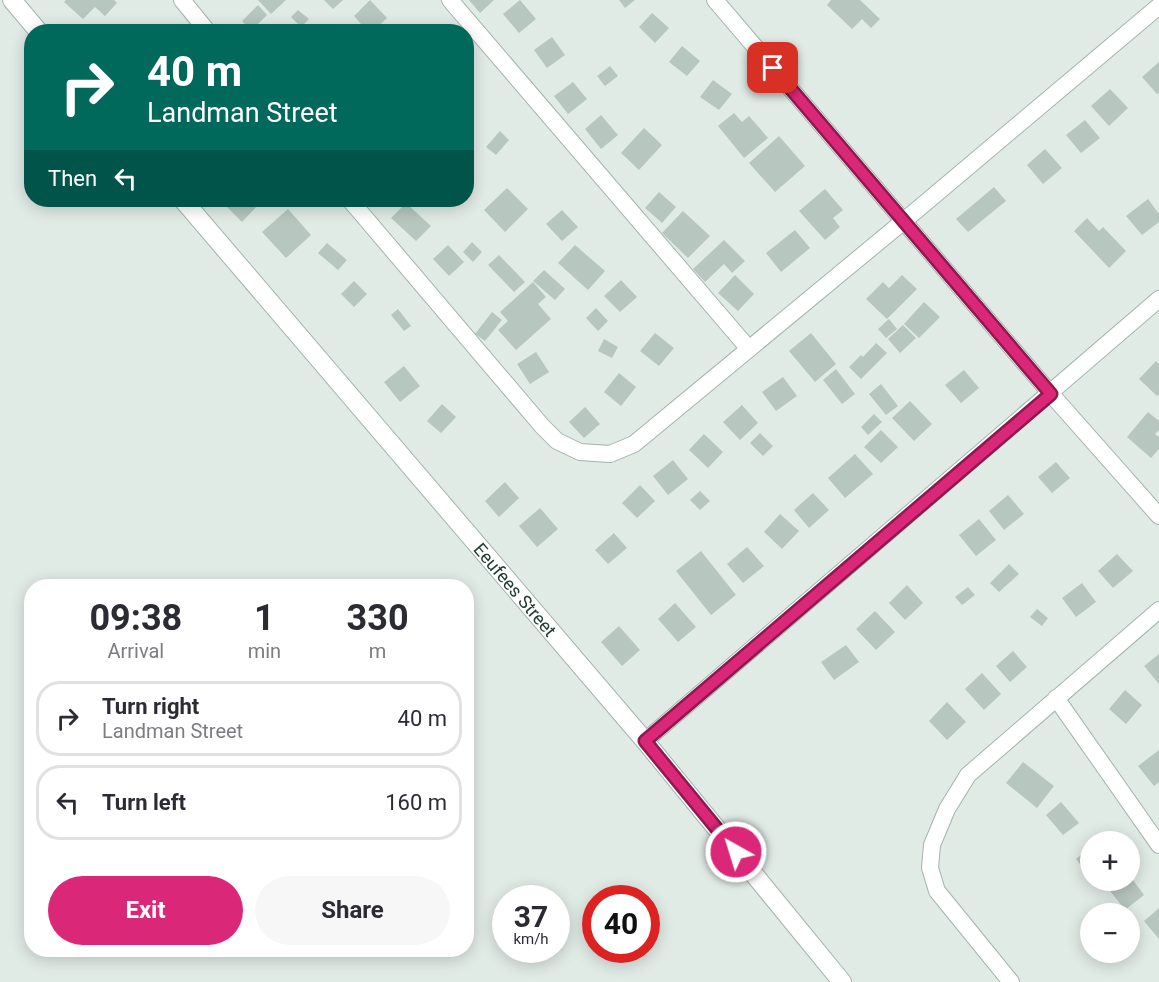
<!DOCTYPE html>
<html lang="en">
<head>
<meta charset="utf-8">
<style>
	:root { --surface:#fff; --page:#f7f7f7; --text:#2b2b33; --muted:#7c7c81; --line:#e1e1e2; --accent:#db2777 }
	body { margin:0; font-family:Roboto,sans-serif; background:var(--page); color:var(--text); height:100vh; display:flex; flex-direction:column; font-size:22px; white-space:nowrap }
	* { box-sizing:border-box; margin:0 }
	p { font-size:20px; color:var(--muted) }
	.icon { flex:none; width:33px; height:33px; fill:none; stroke:currentColor; stroke-width:2; stroke-linecap:round; stroke-linejoin:round }
	.map { position:relative; flex:1; overflow:hidden }
	.drawer { position:absolute; left:24px; top:579px; width:450px; height:378px; display:flex; flex-direction:column; background:var(--surface); border-radius:24px; box-shadow:0 3px 15px #0003 }
	.drawer>* { flex:none }
	.banner { position:absolute; left:24px; top:24px; width:450px; height:183px; border-radius:24px; box-shadow:0 3px 15px #0003; background:#00695c; color:#fff; overflow:hidden }
	.tools { position:absolute; left:1080px; top:831px; display:grid; gap:12px }
	.tools a { display:grid; place-items:center; width:60px; height:60px; border-radius:50%; background:var(--surface); box-shadow:0 3px 15px #0003; font-size:30px }
	.speed { position:absolute; left:492px; top:885px; display:flex; gap:12px; font-size:30px; font-weight:700; text-align:center }
	.speed>* { display:grid; place-content:center; width:78px; height:78px; border-radius:50%; background:var(--surface); box-shadow:0 3px 15px #0003; line-height:1 }
	.speed small { font-size:15px; font-weight:400 }
	.speed .limit { border:9px solid #d22; background:#fff; color:#111 }
	.pin { position:absolute; display:grid; place-items:center; width:51px; height:51px; color:#fff; margin:-26px; border-radius:12px; box-shadow:0 3px 9px #0006 }
	.me { position:absolute; width:66px; margin:-33px; rotate:321deg; stroke-linejoin:round; filter:drop-shadow(0 0 4px #0008) }
	.turn { display:flex; align-items:center; gap:21px; height:126px; padding:0 24px; font-size:27px }
	.turn .icon { width:78px; height:78px; stroke-width:2.5 }
	.turn b { display:block; font-size:42px; line-height:51px }
	.then { display:flex; align-items:center; height:57px; padding:0 24px; background:#0003; gap:12px; font-size:22px }
	.eta { display:flex; justify-content:space-evenly; align-items:center; height:102px; text-align:center }
	.eta b { font-size:36px; font-weight:700; line-height:42px }
	.button { display:flex; gap:12px; margin-top:auto; padding:12px 24px }
	.button a { flex:1; height:69px; border-radius:36px; background:var(--accent); color:#fff; font-size:24px; font-weight:700; line-height:69px; text-align:center }
	.button a+a { background:var(--page); color:var(--text) }
	ul { padding:0; list-style:none }
	li { display:flex; align-items:center; gap:18px; height:75px; margin:0 12px 9px; padding:0 12px; border:3px solid var(--line); border-radius:24px }
	li div { flex:1 }
	li b { display:block; font-size:22px }
	li em { font-style:normal }
	.map>svg:first-child { display:block }
	.building { fill:#b7c6bf }
	.lines { fill:none; stroke-linecap:round; stroke-linejoin:round }
	.minor-casing { stroke:#a4b3ad; stroke-width:18 }
	.tertiary-casing { stroke:#a4b3ad; stroke-width:20 }
	.minor { stroke:#fff; stroke-width:16 }
	.tertiary { stroke:#fff; stroke-width:18 }
	.route-casing { stroke:#8e194d; stroke-width:15 }
	.route { stroke:#db2777; stroke-width:10 }
	.labels { text-anchor:middle; dominant-baseline:central; stroke-width:5; stroke-linejoin:round; paint-order:stroke }
	.street-label { font-size:18px; fill:#223b33; stroke:#f2f8f4 }
</style>
</head>
<body>
<div class="map">
<svg width="1159" height="982" viewBox="0 0 1159 982">
	<rect width="100%" height="100%" fill="#e1ebe6"/>
	<path class="building" d="M66,0H114L117,3L105,16L95,7L83,19L64,2Z
		M258,0H286L271,14Z
		M324,0H343L333,9Z
		M370,0L387,18L372,32H368L354,16Z
		M469,0H494L480,13Z
		M520,0L536,19L519,33L503,14Z
		M619,0H635L625,8Z
		M831,0H860L880,19L871,28L862,19L852,29L827,5Z
		M258,5L267,15L251,31L242,21Z
		M298,10L309,19L301,27L291,17Z
		M652,13L669,28L655,43L639,27Z
		M552,37L565,55L547,68L534,50Z
		M682,46L700,61L687,76L669,62Z
		M1159,62V93L1157,94L1142,77Z
		M610,66L618,76L605,86L597,76Z
		M713,80L732,94L719,110L700,97Z
		M573,82L587,99L568,114L554,96Z
		M1110,89L1128,108L1109,126L1091,106Z
		M734,113L742,122L749,116L768,138L744,158L718,126Z
		M601,115L618,135L601,149L585,129Z
		M1085,120L1100,138L1081,153L1066,135Z
		M644,128L662,145L639,170L621,153Z
		M500,131L509,140L496,155L486,147Z
		M779,136L805,166L775,192L749,163Z
		M1045,149L1062,168L1043,184L1027,165Z
		M994,187L1006,201L968,232L956,219Z
		M507,188L528,209L505,232L484,210Z
		M825,189L843,210L833,218L840,227L825,240L799,211Z
		M659,192L676,207L662,223L645,208Z
		M1148,199L1159,214V222L1142,235L1126,216Z
		M229,200H252L258,205L242,222L224,204Z
		M406,203L431,226L416,241L391,218Z
		M288,209L311,235L286,258L262,232Z
		M562,210L578,227L562,241L546,224Z
		M683,211L710,236L688,258L662,233Z
		M1087,218L1099,231L1103,227L1126,251L1109,268L1074,231Z
		M795,230L810,248L781,272L766,253Z
		M724,240L745,261L732,273L724,264L705,282L693,269Z
		M472,242L482,252L473,262L463,252Z
		M327,243L347,260L338,270L318,253Z
		M448,245L464,262L449,276L433,259Z
		M575,245L605,271L588,290L558,263Z
		M499,255L525,282L514,292L488,265Z
		M544,270L565,289L555,300L533,281Z
		M735,275L754,294L738,311L718,293Z
		M902,275L917,289L887,319L866,299L883,282L889,288Z
		M621,280L637,297L620,312L604,296Z
		M354,281L367,294L354,307L341,294Z
		M533,282L546,297L538,304L551,319L516,350L498,330L508,321L500,312Z
		M924,302L940,317L919,338L904,324Z
		M596,308L608,321L598,331L586,318Z
		M398,309L411,326L404,331L391,315Z
		M492,312L502,320L485,341L475,334Z
		M889,319L897,329L886,338L878,329Z
		M903,325L916,338L900,353L888,339Z
		M655,333L674,348L659,366L640,351Z
		M811,333L836,364L815,382L789,351Z
		M604,339L618,347L612,358L598,351Z
		M876,343L887,353L861,379L849,367L861,355L863,357Z
		M536,352L549,372L530,384L517,364Z
		M1156,361L1159,364V394L1157,396L1139,379Z
		M404,366L420,386L400,402L384,382Z
		M836,369L855,394L842,404L823,380Z
		M964,370L979,388L961,403L945,385Z
		M619,373L636,387L621,406L604,392Z
		M783,377L797,396L776,411L762,392Z
		M881,384L898,406L886,415L869,394Z
		M910,401L932,424L914,441L892,418Z
		M442,404L456,417L441,433L427,421Z
		M742,405L758,423L740,440L723,422Z
		M585,407L600,424L584,438L569,422Z
		M1148,412L1159,421V430L1155,434L1159,437V449L1151,458L1127,437Z
		M874,414L882,422L868,435L861,427Z
		M881,430L898,447L881,463L864,447Z
		M760,433L773,446L763,456L750,443Z
		M704,434L723,452L708,468L689,450Z
		M855,454L873,474L845,498L828,478Z
		M673,460L688,479L668,495L653,476Z
		M1056,462L1070,478L1052,493L1038,477Z
		M505,482L519,498L499,517L485,501Z
		M640,485L655,501L637,518L622,503Z
		M700,491L710,501L700,510L690,500Z
		M813,493L829,510L809,528L794,510Z
		M1008,495L1024,514L1004,530L989,511Z
		M540,508L558,529L537,547L519,526Z
		M780,514L799,531L782,549L764,532Z
		M979,519L996,540L976,556L959,535Z
		M614,533L627,548L608,564L595,550Z
		M747,547L764,566L743,583L727,564Z
		M701,551L736,595L711,615L676,571Z
		M1117,554L1133,571L1113,588L1098,571Z
		M1009,564L1019,574L999,592L990,583Z
		M1082,583L1096,602L1076,617L1062,598Z
		M907,585L923,603L905,620L889,603Z
		M968,587L975,595L962,605L955,597Z
		M675,603L696,627L678,642L658,619Z
		M1037,609L1048,618L1042,626L1030,617Z
		M875,611L895,632L876,650L856,629Z
		M619,626L640,650L622,666L601,642Z
		M846,645L859,662L834,680L821,662Z
		M1013,651L1027,667L1010,682L996,666Z
		M1159,654V684L1144,666Z
		M982,673L1001,694L984,710L965,689Z
		M1125,690L1142,705L1126,724L1109,709Z
		M947,702L966,722L947,740L929,721Z
		M1159,750V782L1154,786L1138,766Z
		M1023,762L1054,786L1037,808L1006,783Z
		M1061,802L1079,823L1063,835L1046,815Z
		M1090,847V877L1076,859Z
		M1130,876L1144,895L1125,910L1107,887L1115,880H1130Z
		M1159,908V939L1144,921Z"/>
	<g class="lines">
		<defs>
			<path id="minor" d="M182,0L208,32
				M450,0L749,349
				M715,0L1051,394L1159,516
				M350,200L542,426L557,441L580,452L610,454L634,444L905,220L1159,6
				M1056,698L1159,845
				M645,741L1159,299
				M1011,982L937,891L930,868L932,845L947,809L968,775L1159,610"/>
			<g id="tertiary">
				<path d="M12,0L39,32"/>
				<path id="s1" d="M183,200L645,741L842,982"/>
			</g>
		</defs>
		<use href="#minor" class="minor-casing"/>
		<use href="#tertiary" class="tertiary-casing"/>
		<use href="#minor" class="minor"/>
		<use href="#tertiary" class="tertiary"/>
	</g>
	<g class="lines">
		<defs>
			<path id="route" d="M736,852L645,741L1051,394L773,68"/>
		</defs>
		<use href="#route" class="route-casing"/>
		<use href="#route" class="route"/>
	</g>
	<g class="labels">
		<g class="street-label">
			<text stroke="none"><textPath href="#s1" startOffset="512">Eeufees Street</textPath></text>
		</g>
	</g>
</svg>
<div class="tools">
<a>+</a>
<a>−</a>
</div>
<div class="speed"><div>37<small>km/h</small></div><div class="limit">40</div></div>
<div class="pin" style="left:773px;top:68px;background:#d93025"><svg class="icon" aria-label="arrive" viewBox="0 0 24 24"><path d="M6 21V4h12l-3 4 3 4H6"/></svg></div>
<svg class="me" style="left:736px;top:852px" viewBox="-20 -20 40 40"><circle r="17" fill="#db2777" stroke="#fff" stroke-width="3"/><path d="M0-11L8 9 0 5-8 9z" fill="#fff"/></svg>
<div class="banner">
<div class="turn"><svg class="icon" aria-label="right" viewBox="0 0 24 24"><path d="M7 20v-9h11M14 6l5 5-5 5"/></svg><div><b>40 m</b>Landman Street</div></div>
<div class="then">Then<svg class="icon" aria-label="left" viewBox="0 0 24 24"><path d="M17 20v-9H6M10 6l-5 5 5 5"/></svg></div>
</div>
<section class="drawer">
<div class="eta">
<div><b>09:38</b><p>Arrival</p></div>
<div><b>1</b><p>min</p></div>
<div><b>330</b><p>m</p></div>
</div>
<ul>
<li><svg class="icon" aria-label="right" viewBox="0 0 24 24"><path d="M7 20v-9h11M14 6l5 5-5 5"/></svg><div><b>Turn right</b><p>Landman Street</p></div><em>40 m</em></li>
<li><svg class="icon" aria-label="left" viewBox="0 0 24 24"><path d="M17 20v-9H6M10 6l-5 5 5 5"/></svg><div><b>Turn left</b></div><em>160 m</em></li>
</ul>
<div class="button"><a>Exit</a><a>Share</a></div>
</section>
</div>
</body>
</html>
